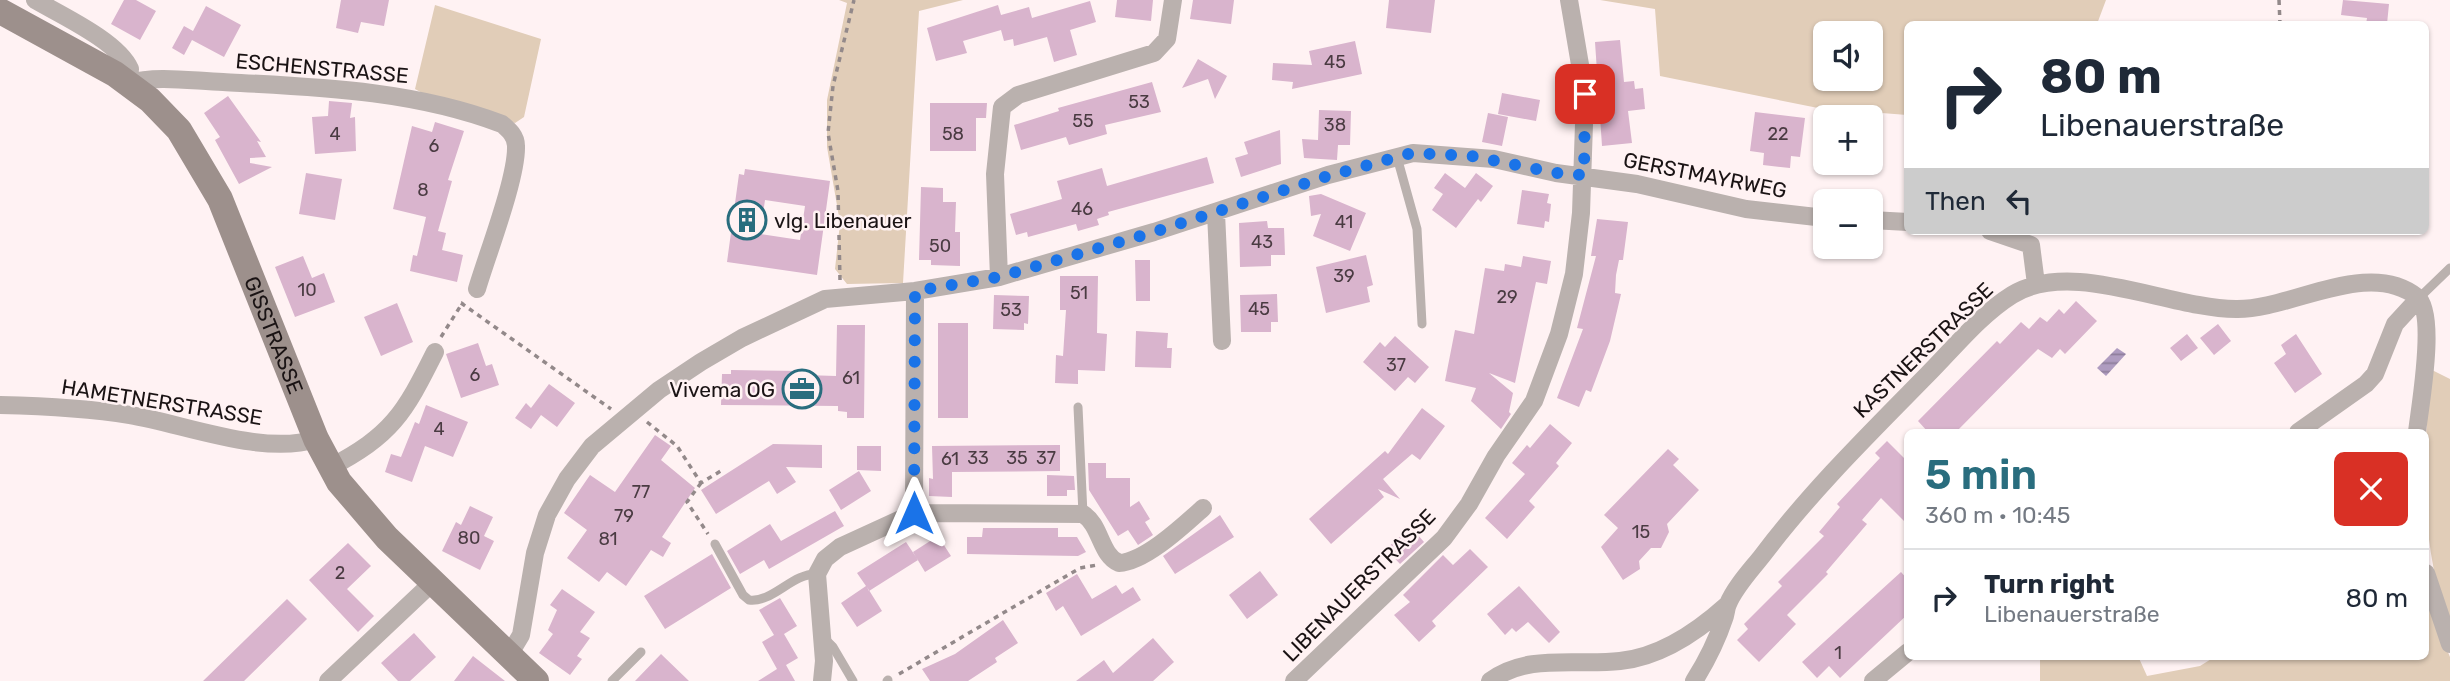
<!DOCTYPE html>
<html lang="en">
<head>
<meta charset="utf-8">
<style>
	:root { --surface:#fff; --page:#f6f6f7; --text:#1f2937; --muted:#747a83; --line:#e0e1e3; --accent:#296d7e }
	body { margin:0; font-family:Rubik,sans-serif; background:var(--page); color:var(--text); height:100vh; display:flex; flex-direction:column; font-size:26px; white-space:nowrap }
	* { box-sizing:border-box; margin:0 }
	p { font-size:23px; color:var(--muted) }
	.icon { flex:none; width:38px; height:38px; fill:none; stroke:currentColor; stroke-width:2; stroke-linecap:round; stroke-linejoin:round }
	.map { position:relative; flex:1; overflow:hidden }
	.panel { position:absolute; left:1904px; top:429px; width:525px; height:231px; display:flex; flex-direction:column; background:var(--surface); border-radius:10px; box-shadow:0 2px 5px #0004 }
	.panel>* { flex:none }
	.guide { position:absolute; left:1904px; top:21px; width:525px; height:214px; border-radius:10px; box-shadow:0 2px 5px #0004; background:#fff; color:var(--text); overflow:hidden }
	.fabs { position:absolute; left:1813px; top:21px; display:grid; gap:14px }
	.fabs a { display:grid; place-items:center; width:70px; height:70px; border-radius:10px; background:var(--surface); box-shadow:0 2px 5px #0004; font-size:35px }
	.pin { position:absolute; display:grid; place-items:center; width:60px; height:60px; color:#fff; margin:-30px; border-radius:14px; box-shadow:0 4px 10px #0006 }
	.me { position:absolute; width:77px; margin:-38px; rotate:0deg; stroke-linejoin:round; filter:drop-shadow(0 0 5px #0008) }
	.turn { display:flex; align-items:center; gap:24px; height:147px; padding:0 21px; font-size:32px }
	.turn .icon { width:91px; height:91px; stroke-width:2.5 }
	.turn b { display:block; font-size:49px; line-height:60px }
	.then { display:flex; align-items:center; height:66px; padding:0 21px; background:#0003; gap:14px; font-size:26px }
	.round { display:grid; place-items:center; flex:none; width:74px; height:74px; border-radius:10px; background:var(--page) }
	.overview { display:flex; align-items:center; justify-content:space-between; height:119px; padding:0 21px }
	h1 { font-size:42px; font-weight:600; line-height:52px; color:var(--accent) }
	ul { padding:0; list-style:none }
	li { display:flex; align-items:center; gap:21px; height:98px; padding:0 21px; border-top:2px solid var(--line) }
	li div { flex:1 }
	li b { display:block; font-size:26px }
	li em { font-style:normal }
	.map>svg:first-child { display:block }
	.grass { fill:#e1cdb8; fill-rule:evenodd }
	.water { fill:url(#water-rules) }
	.building { fill:#d9b4cd; fill-rule:evenodd }
	.lines { fill:none; stroke-linecap:round; stroke-linejoin:round }
	.path { stroke:#93898a; stroke-width:3.5; stroke-dasharray:5 5; stroke-linecap:butt }
	.lane { stroke:#bab1ae; stroke-width:9 }
	.street { stroke:#bab1ae; stroke-width:18 }
	.secondary { stroke:#9d908c; stroke-width:26 }
	.route { stroke:#1a73e8; stroke-width:12; stroke-dasharray:0 21.6 }
	.labels { text-anchor:middle; dominant-baseline:central; stroke-width:5; stroke-linejoin:round; paint-order:stroke }
	.number-label { font-size:18px; fill:#4a3b42 }
	.street-label { font-size:21px; fill:#1a1314; stroke:#fff2f3 }
	.poi-label { font-size:21px; fill:#1a1314; stroke:#fff2f3; text-anchor:start }
</style>
</head>
<body>
<div class="map">
<svg width="2450" height="681" viewBox="0 0 2450 681">
	<defs>
		<pattern id="water-rules" width="6" height="5" patternUnits="userSpaceOnUse" patternTransform="scale(1.75)"><rect width="6" height="5" fill="#af9cc0"/><path d="M0 2.5h6" fill="none" stroke="#8e7e9b"/></pattern>
	</defs>
	<rect width="100%" height="100%" fill="#fff2f3"/>
	<path class="grass" d="M839,0H963L919,11L903,283L847,284L835,269L840,223L827,147V100L847,3Z
		M1600,0H2106L2097,24H1908L1907,115L1818,108L1660,76L1655,9ZM1871,33V79H1825V33Z
		M435,5L541,39L524,117L515,123L435,100L415,89Z
		M2430,369L2450,379V626C2418,541 2424,458 2430,369Z
		M2426,599L2450,657V681H2040V656H2138L2147,676L2200,666L2216,656H2426Z"/>
	<path class="water" d="M2117,348L2126,354L2106,376L2097,368Z"/>
	<path class="building" d="M124,0H136L156,11L140,40L111,24Z
		M341,0H389L384,26L361,22L358,33L336,28Z
		M1117,0H1153L1151,21L1115,17Z
		M1193,0H1234L1231,24L1190,19Z
		M1389,0H1435L1431,33L1386,28Z
		M2343,0L2389,4L2387,24H2366L2367,18L2341,15Z
		M1090,1L1096,22L1070,30L1077,55L1054,62L1047,37L1014,46L1013,39L1004,41L1001,30L963,41L967,53L936,61L927,28L998,5L1001,15L1029,7L1032,18Z
		M206,6L241,25L224,57L192,40L184,55L172,48L184,26L193,31Z
		M1620,40L1624,82L1634,81L1635,89L1643,88L1645,109L1628,111L1632,143L1602,146L1595,42Z
		M1355,41L1362,74L1292,89L1293,82L1272,80L1273,63L1312,65L1309,51Z
		M1198,59L1227,76L1215,99L1208,79L1182,88Z
		M1152,82L1161,112L1105,125L1107,134L1069,145L1066,137L1021,150L1014,125L1059,111L1058,108Z
		M1502,93L1540,100L1536,121L1498,114Z
		M228,96L261,142L257,141L266,157L250,158V163L272,167L239,184L215,140L220,137L204,113Z
		M329,101L352,103L350,118L355,117L356,151L315,154L312,117L328,116Z
		M930,103H987L986,118H976V151H930Z
		M1319,110L1351,111L1350,145H1338L1337,160L1304,158L1302,139L1318,140Z
		M1755,112L1805,118L1800,157L1791,156L1790,168L1763,165L1764,153L1750,151Z
		M1488,113L1508,117L1502,146L1482,142Z
		M435,122L464,131L448,180L452,181L438,231L446,233L442,250L463,255L457,282L410,271L413,255L417,256L426,217L393,209L412,126L432,132Z
		M1280,130L1281,164L1241,177L1235,158L1248,154L1244,142Z
		M1207,157L1214,183L1108,212L1109,215L1097,219L1099,225L1078,231L1076,224L1028,237L1027,232L1016,235L1010,214L1062,199L1057,181L1102,168L1107,186Z
		M745,169L830,181L817,275L727,262L739,174L744,175ZM765,200L805,206L800,240L760,234Z
		M306,173L342,179L335,220L299,214Z
		M1445,173L1465,188L1476,173L1493,186L1481,202L1478,199L1456,228L1432,210L1443,194L1434,188Z
		M921,187L943,188V202H956L955,232H960V266L931,265V260H919Z
		M1522,190L1549,194L1547,203L1551,204L1549,222L1545,221L1544,228L1517,224Z
		M1321,194L1366,213L1350,251L1313,236L1321,214L1311,216L1309,196Z
		M1597,219L1628,222L1623,260H1619L1616,275L1615,293L1621,294L1610,341L1591,392L1586,390L1579,407L1557,398L1583,329L1577,328L1596,256H1591Z
		M1267,221L1268,228H1284L1285,255H1271V266L1240,267L1239,223Z
		M1366,255L1373,285L1367,287L1370,302L1326,313L1316,267Z
		M303,256L312,278L324,273L335,302L295,317L275,267Z
		M1523,256L1551,261L1547,284L1536,282L1515,383L1489,373L1513,393L1509,412L1511,414L1501,429L1471,401L1476,388L1445,381L1455,330L1474,334L1485,268L1504,271L1505,264L1521,267Z
		M1135,260H1150V301H1136Z
		M1060,276H1098L1097,333L1107,334L1105,371L1078,370V384L1055,383L1056,355L1063,356L1066,310H1060Z
		M1277,294L1278,322H1271V332H1241L1240,295Z
		M994,295L1029,296L1028,324L1024,323V330L993,329Z
		M2076,301L2097,321L2065,354L2060,349L2052,358L2038,349L1956,432H1928L1918,421L1997,341L2000,344L2021,322L2029,329L2040,317L2047,322L2059,309L2064,314Z
		M397,303L413,342L381,356L364,317Z
		M938,323H968V418H938Z
		M2218,324L2231,341L2214,355L2200,338Z
		M837,325H865L864,418H847V412L838,411V406L721,405L722,374H731V370L806,371L805,375L836,376Z
		M1136,331L1168,333L1167,348H1172L1171,368L1135,367Z
		M2187,334L2198,348L2181,361L2170,348Z
		M2296,334L2322,374L2295,393L2274,363L2286,354L2281,345Z
		M1395,336L1429,367L1415,383L1408,377L1395,391L1363,362L1380,342L1385,347Z
		M478,343L486,366L492,364L499,385L461,398L446,354Z
		M549,384L575,403L557,427L541,415L531,429L515,418L526,403L531,408Z
		M426,405L468,422L453,457L425,446L412,482L385,472L391,454L401,457L415,422L419,424Z
		M1422,408L1445,426L1420,460L1412,454L1383,479L1400,499L1378,489L1384,497L1331,544L1309,519L1385,451L1388,454Z
		M1550,424L1572,443L1556,463L1559,466L1529,501L1535,507L1507,539L1485,518L1525,474L1512,463L1527,445L1530,448Z
		M655,435L671,446L661,460L695,488L662,537L671,543L663,557L651,550L626,586L607,572L599,582L567,558L587,530L564,513L590,475L615,492Z
		M1887,441L1908,462V525L1881,498L1862,520L1867,524L1826,572L1828,574L1787,615L1796,624L1759,662L1737,640L1748,629L1744,624L1782,586L1778,582L1824,536L1819,532L1840,507L1837,504L1880,458L1875,453Z
		M773,444L822,445V468L786,467L796,482L777,494L769,481L716,514L701,490Z
		M1060,445V471L952,472V497L929,496V478L933,479L932,446Z
		M857,446H881V471L857,470Z
		M1668,449L1679,459L1673,465L1699,490L1667,524L1669,532L1661,548H1651L1639,561L1640,569L1623,580L1601,547L1618,528L1604,515Z
		M1088,463H1106V478H1130V507L1139,501L1150,519L1145,522L1153,535L1138,545L1128,530L1118,536L1089,490Z
		M859,471L871,491L841,510L829,490Z
		M1047,475L1074,476L1075,490H1067V496H1047Z
		M470,506L493,517L484,536L494,541L480,570L442,551L456,522L461,525Z
		M835,511L844,526L769,569L764,560L740,574L727,551L770,524L781,541Z
		M1220,515L1234,537L1175,574L1163,556Z
		M1411,527L1424,542L1400,564L1386,549Z
		M983,528H1058V537H1077L1086,552L1078,556L967,554V537H982Z
		M938,536L951,556L925,572L913,552Z
		M906,542L918,560L869,591L867,587L882,611L857,627L841,603L866,586L857,573Z
		M348,543L371,566L347,589L374,616L358,632L309,580Z
		M1470,549L1488,567L1432,621L1436,626L1419,642L1394,615L1410,602L1403,595L1443,555L1453,565Z
		M712,554L731,588L665,629L644,596Z
		M1260,571L1278,595L1247,619L1229,595Z
		M1901,572L1908,580V614L1840,678L1829,666L1817,678L1802,662Z
		M1077,574L1092,599L1116,585L1122,594L1133,587L1141,600L1081,636L1063,606L1056,611L1046,593Z
		M1519,586L1560,632L1549,643L1528,622L1516,632L1512,628L1505,635L1487,614Z
		M562,589L595,612L580,632L590,638L577,656L582,659L570,675L539,653L553,634L548,630L557,610L550,605Z
		M780,598L797,626L784,634L798,658L786,665L795,681H758L777,669L762,642L774,635L759,610Z
		M287,599L307,619L244,681H203Z
		M1003,620L1018,643L995,658L997,662L968,681H930L922,669L955,654Z
		M414,633L436,657L410,681H398L381,663Z
		M1153,638L1174,662L1153,681H1076L1104,660L1113,673Z
		M661,654L689,681H635Z
		M473,656L505,681H454Z"/>
	<g class="lines">
		<path class="path" d="M2279,0L2280,24
			M840,280L838,191L828,133L833,86L854,0
			M461,303L611,409
			M441,337L463,302
			M647,422L677,446L701,483L724,469
			M701,483L687,502L708,534
			M899,674L1080,568L1097,565"/>
		<path class="lane" d="M1397,157L1417,229L1422,324
			M2419,298L2450,268
			M1078,407L1083,514
			M715,544L743,595L749,600C773,603 792,573 817,574
			M823,637L833,647L853,681
			M612,681L641,652
			M887,681L888,680"/>
		<path class="street" d="M35,0C61,15 119,42 130,69L128,83C158,75 192,81 223,82C317,87 413,90 502,124C509,130 516,136 516,146C517,178 487,255 477,289
			M1216,213L1222,341
			M1871,220L1908,222
			M1990,231L2031,245L2036,284
			M999,277L995,174L1002,107L1018,95L1154,53L1167,39L1173,0
			M0,405C43,406 87,408 130,415C184,424 263,456 316,439
			M2298,432L2366,384L2375,374L2395,324L2419,298
			M329,468C392,435 404,414 435,352
			M914,513L915,291
			M2426,573L2450,644
			M509,655L521,635L535,553L547,515L567,479L592,446L659,390L701,362L742,338L825,299L915,291L999,277L1154,232L1328,175L1413,153L1494,159L1556,173L1637,184L1746,209L1825,218
			M328,681L433,582
			M822,681L824,661L817,574L825,559L840,547L914,513L1083,514C1101,525 1100,555 1119,563C1145,562 1184,525 1203,508
			M1294,681L1444,538L1469,504L1496,456L1534,401L1559,334L1574,274L1581,213L1585,94L1569,0
			M1490,681C1528,653 1576,666 1620,661C1661,657 1697,632 1727,605
			M1694,681C1706,662 1717,640 1724,619C1726,614 1726,608 1728,604C1735,587 1751,570 1762,556C1811,491 1869,434 1927,375C1953,349 1980,315 2012,295C2072,258 2170,309 2236,309C2291,310 2368,258 2417,297C2437,313 2420,406 2417,432
			M1873,681L1908,652"/>
		<path class="secondary" id="s1" d="M0,11L115,74L150,100L179,130L220,199L316,439L339,482L387,538L536,681"/>
	</g>
	<g class="lines">
		<path class="route" d="M914,513L915,291L999,277L1154,232L1328,176L1412,153L1472,156L1556,173L1584,175L1585,94"/>
	</g>
	<defs>
		<symbol id="building-ring" viewBox="-11 -11 22 22"><circle r="9.5" fill="#fff2f3" stroke="#296d7e" stroke-width="1.5"/><path d="M-4-6H4V6H1V3H-1V6H-4ZM-2.5-4.3h1.7v1.8h-1.7ZM.8-4.3h1.7v1.8H.8ZM-2.5-1h1.7V.8h-1.7ZM.8-1h1.7V.8H.8Z" fill="#296d7e"/></symbol>
		<symbol id="office-ring" viewBox="-11 -11 22 22"><circle r="9.5" fill="#fff2f3" stroke="#296d7e" stroke-width="1.5"/><path d="M-6-3h4V-5.5h4V-3h4V5H-6ZM-1-4.5V-3h2v-1.5ZM-6 0V1H6V0Z" fill="#296d7e"/></symbol>
	</defs>
	<g fill-rule="evenodd">
		<use href="#building-ring" x="725" y="198" width="44" height="44"/>
		<use href="#office-ring" x="780" y="367" width="44" height="44"/>
	</g>
	<g class="labels">
		<g class="number-label">
			<text x="1335" y="62">45</text>
			<text x="1139" y="102">53</text>
			<text x="1083" y="121">55</text>
			<text x="1335" y="125">38</text>
			<text x="335" y="134">4</text>
			<text x="953" y="134">58</text>
			<text x="1778" y="134">22</text>
			<text x="434" y="146">6</text>
			<text x="423" y="190">8</text>
			<text x="1082" y="209">46</text>
			<text x="1344" y="222">41</text>
			<text x="1262" y="242">43</text>
			<text x="940" y="246">50</text>
			<text x="1344" y="276">39</text>
			<text x="307" y="290">10</text>
			<text x="1079" y="293">51</text>
			<text x="1507" y="297">29</text>
			<text x="1259" y="309">45</text>
			<text x="1011" y="310">53</text>
			<text x="1396" y="365">37</text>
			<text x="475" y="375">6</text>
			<text x="851" y="378">61</text>
			<text x="439" y="429">4</text>
			<text x="978" y="458">33</text>
			<text x="1017" y="458">35</text>
			<text x="1046" y="458">37</text>
			<text x="950" y="459">61</text>
			<text x="641" y="492">77</text>
			<text x="624" y="516">79</text>
			<text x="1641" y="532">15</text>
			<text x="469" y="538">80</text>
			<text x="608" y="539">81</text>
			<text x="340" y="573">2</text>
			<text x="1838" y="653">1</text>
		</g>
		<g class="street-label">
			<text transform="translate(322 68) rotate(5)">ESCHENSTRASSE</text>
			<text transform="translate(1705 175) rotate(11)">GERSTMAYRWEG</text>
			<text stroke="none"><textPath href="#s1" startOffset="443">GISSTRASSE</textPath></text>
			<text transform="translate(1923 350) rotate(-44)">KASTNERSTRASSE</text>
			<text transform="translate(162 402) rotate(9)">HAMETNERSTRASSE</text>
			<text transform="translate(1359 585) rotate(-45)">LIBENAUERSTRASSE</text>
		</g>
		<g class="poi-label">
			<text x="774" y="220">vlg. Libenauer</text>
			<text x="775" y="389" text-anchor="end">Vivema OG</text>
		</g>
	</g>
</svg>
<div class="fabs">
<a><svg class="icon" aria-label="sound" viewBox="0 0 24 24"><path d="M4 9h4l5-4v14l-5-4H4zM17 9q2 3 0 6"/></svg></a>
<a>+</a>
<a>−</a>
</div>
<div class="pin" style="left:1585px;top:94px;background:#d93025"><svg class="icon" aria-label="arrive" viewBox="0 0 24 24"><path d="M6 21V4h12l-3 4 3 4H6"/></svg></div>
<svg class="me" style="left:914px;top:513px" viewBox="-20 -20 40 40"><path d="M0-17L14 15 0 8-14 15z" fill="#1a73e8" stroke="#fff" stroke-width="4"/></svg>
<div class="guide">
<div class="turn"><svg class="icon" aria-label="right" viewBox="0 0 24 24"><path d="M7 20v-9h11M14 6l5 5-5 5"/></svg><div><b>80 m</b>Libenauerstraße</div></div>
<div class="then">Then<svg class="icon" aria-label="left" viewBox="0 0 24 24"><path d="M17 20v-9H6M10 6l-5 5 5 5"/></svg></div>
</div>
<section class="panel">
<div class="overview"><div><h1>5 min</h1><p>360 m · 10:45</p></div><a class="round" style="background:#d93025;color:#fff"><svg class="icon" aria-label="close" viewBox="0 0 24 24"><path d="M6 6l12 12M18 6L6 18"/></svg></a></div>
<ul>
<li><svg class="icon" aria-label="right" viewBox="0 0 24 24"><path d="M7 20v-9h11M14 6l5 5-5 5"/></svg><div><b>Turn right</b><p>Libenauerstraße</p></div><em>80 m</em></li>
</ul>
</section>
</div>
</body>
</html>
